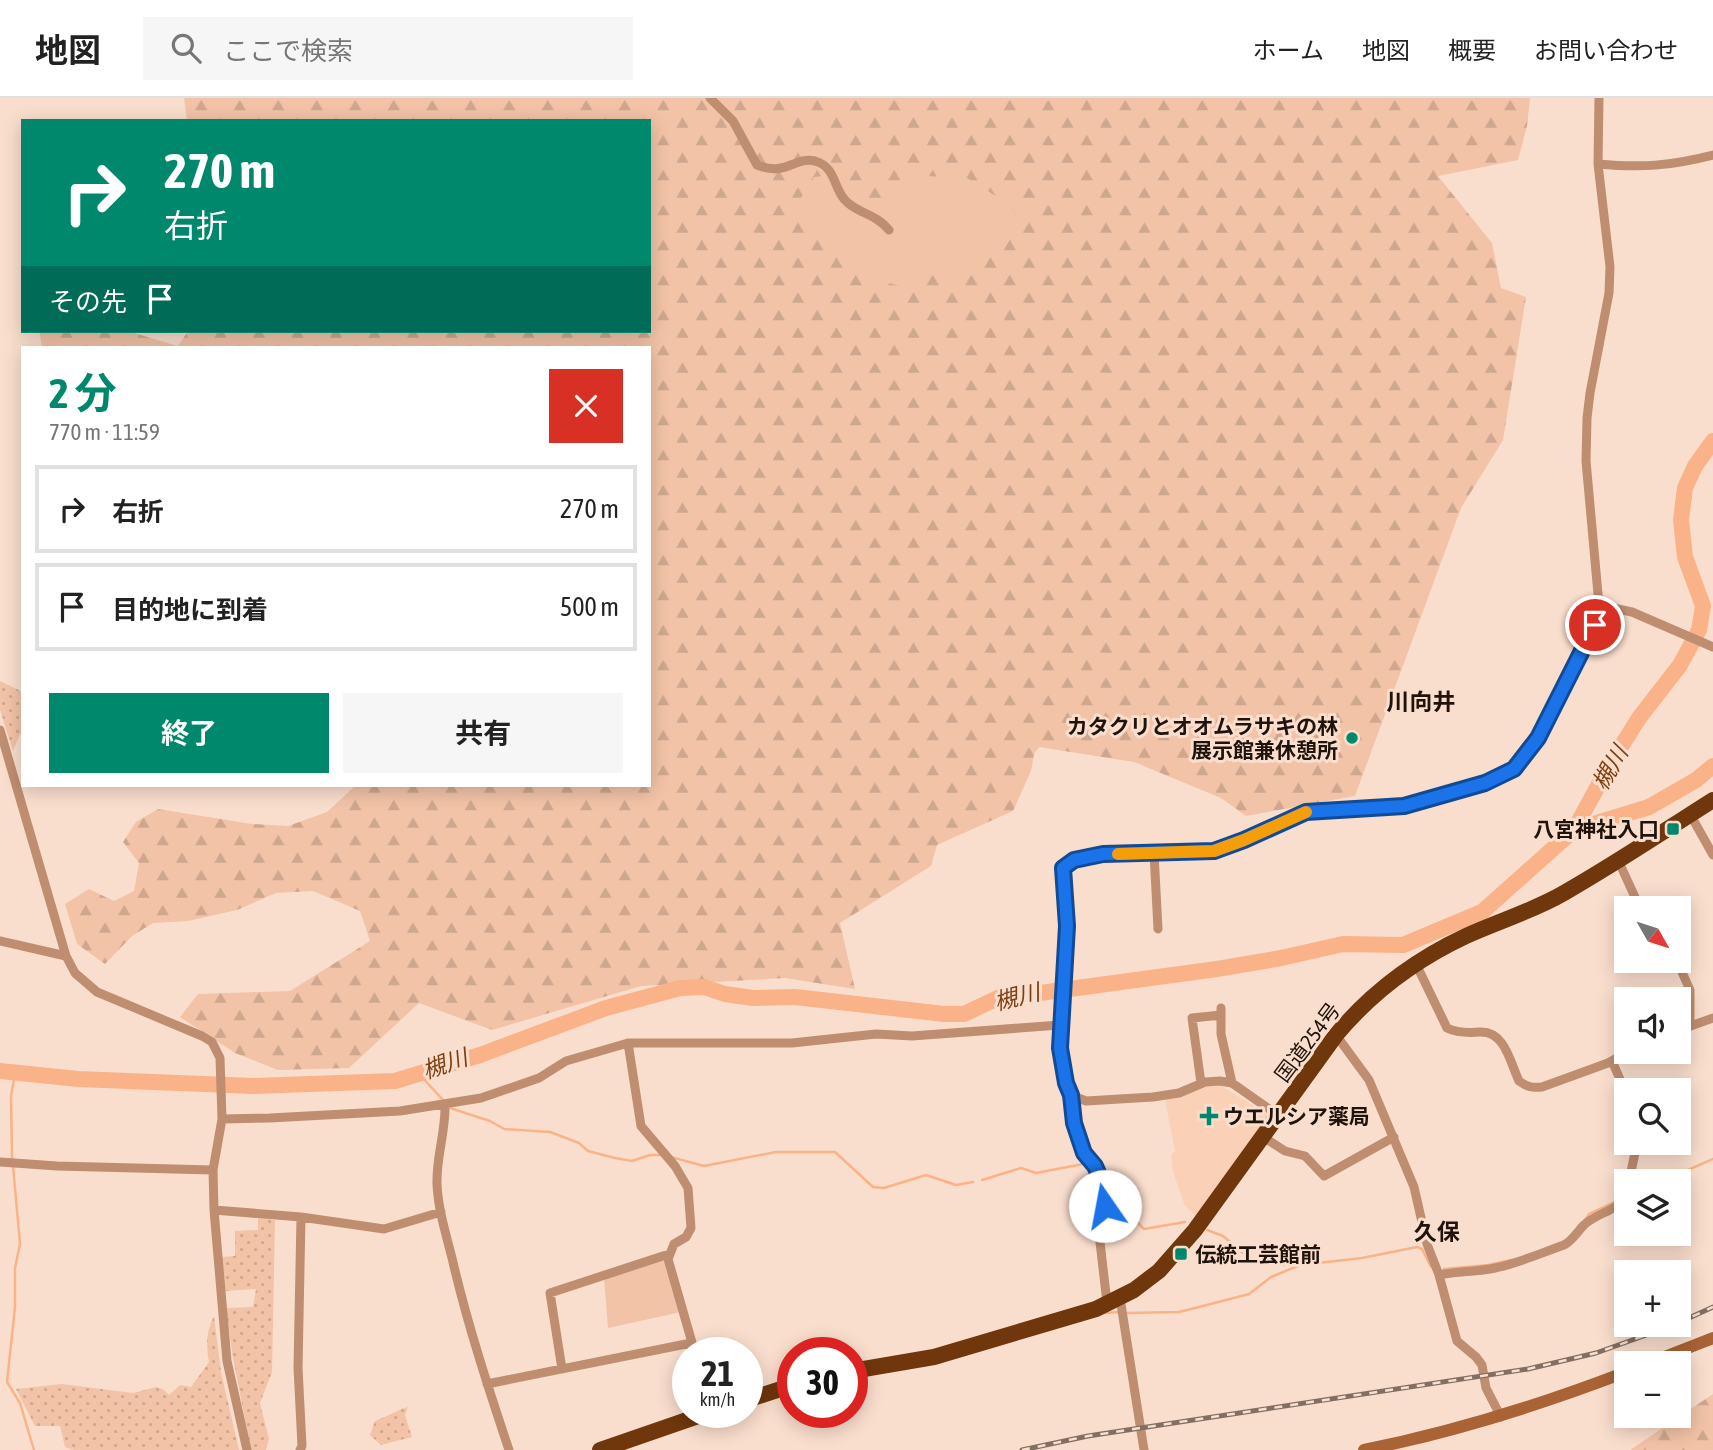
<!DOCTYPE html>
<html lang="ja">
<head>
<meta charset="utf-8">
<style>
	:root { --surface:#fff; --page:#f6f6f6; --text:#222; --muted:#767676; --line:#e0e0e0; --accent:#00886d }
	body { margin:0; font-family:"Asap Condensed","Noto Sans JP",sans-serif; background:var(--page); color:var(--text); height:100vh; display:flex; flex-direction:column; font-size:26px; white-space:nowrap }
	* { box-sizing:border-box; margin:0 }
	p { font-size:23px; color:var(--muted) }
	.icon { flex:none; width:38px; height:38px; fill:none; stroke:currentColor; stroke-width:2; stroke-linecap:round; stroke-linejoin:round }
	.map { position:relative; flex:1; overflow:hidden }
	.details { position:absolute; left:21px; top:248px; width:630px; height:441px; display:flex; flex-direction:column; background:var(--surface); border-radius:0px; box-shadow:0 4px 18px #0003 }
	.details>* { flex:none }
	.hud { position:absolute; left:21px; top:21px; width:630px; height:214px; border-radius:0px; box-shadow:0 4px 18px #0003; background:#00886d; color:#fff; overflow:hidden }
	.needle { width:46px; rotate:129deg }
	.fabs { position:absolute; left:1614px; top:798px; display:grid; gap:14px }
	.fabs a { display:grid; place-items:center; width:77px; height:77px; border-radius:0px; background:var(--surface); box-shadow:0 4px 18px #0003; font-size:35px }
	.speed { position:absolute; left:672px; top:1239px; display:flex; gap:14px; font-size:35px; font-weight:700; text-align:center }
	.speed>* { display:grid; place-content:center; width:91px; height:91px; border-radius:50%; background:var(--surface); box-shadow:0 4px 18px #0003; line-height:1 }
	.speed small { font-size:18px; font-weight:400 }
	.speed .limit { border:10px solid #d22; background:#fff; color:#111 }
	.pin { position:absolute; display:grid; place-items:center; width:60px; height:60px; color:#fff; margin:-30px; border:4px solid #fff; border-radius:50%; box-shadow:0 2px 7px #0007 }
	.me { position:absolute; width:77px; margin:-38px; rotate:348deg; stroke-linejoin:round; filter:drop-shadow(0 0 5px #0008) }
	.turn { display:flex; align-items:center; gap:24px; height:147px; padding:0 28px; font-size:32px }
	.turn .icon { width:91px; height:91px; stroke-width:2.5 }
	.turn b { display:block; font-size:49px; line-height:60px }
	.then { display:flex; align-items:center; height:66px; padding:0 28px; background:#0003; gap:14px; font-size:26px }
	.round { display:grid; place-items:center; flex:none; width:74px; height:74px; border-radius:0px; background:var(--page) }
	.headline { display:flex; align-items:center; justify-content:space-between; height:119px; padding:0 28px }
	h1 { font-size:42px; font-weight:700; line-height:52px; color:var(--accent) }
	.action { display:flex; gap:14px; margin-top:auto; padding:14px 28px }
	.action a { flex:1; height:80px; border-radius:0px; background:var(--accent); color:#fff; font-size:28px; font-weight:700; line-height:80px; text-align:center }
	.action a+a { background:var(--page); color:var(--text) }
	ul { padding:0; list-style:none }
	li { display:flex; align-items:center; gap:21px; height:88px; margin:0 14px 10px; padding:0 14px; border:4px solid var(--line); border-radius:0px }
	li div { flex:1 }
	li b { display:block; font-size:26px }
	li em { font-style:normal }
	header { display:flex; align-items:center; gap:42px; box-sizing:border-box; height:98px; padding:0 35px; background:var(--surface); border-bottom:2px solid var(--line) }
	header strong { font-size:33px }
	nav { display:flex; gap:38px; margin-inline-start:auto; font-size:24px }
	.search { width:490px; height:63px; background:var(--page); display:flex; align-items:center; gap:18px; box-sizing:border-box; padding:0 24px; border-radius:0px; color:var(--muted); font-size:26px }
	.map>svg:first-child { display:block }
	.built { fill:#fad0b7 }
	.grass { fill:url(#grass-dots) }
	.forest { fill:url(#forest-firs) }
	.park { fill:#f2c3a7 }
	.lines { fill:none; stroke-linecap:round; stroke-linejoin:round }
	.stream { stroke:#fab389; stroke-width:2.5 }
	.river { stroke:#fab389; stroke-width:16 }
	.street { stroke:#bf8e71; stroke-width:9 }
	.secondary { stroke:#a96335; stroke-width:12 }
	.highway { stroke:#70370c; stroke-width:16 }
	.rail-casing { stroke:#826f63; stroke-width:5 }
	.rail { stroke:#fadecd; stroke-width:2.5; stroke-dasharray:8; stroke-linecap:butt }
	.route-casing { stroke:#114b97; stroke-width:18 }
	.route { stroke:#1a73e8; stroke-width:12 }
	.slow { stroke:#f59e0b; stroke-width:12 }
	.poi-dot { fill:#00886d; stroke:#fadecd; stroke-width:2.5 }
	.labels { text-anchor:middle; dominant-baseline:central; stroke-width:6; stroke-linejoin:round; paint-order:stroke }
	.poi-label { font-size:21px; font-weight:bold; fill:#1f130c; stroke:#fadecd; text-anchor:end }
	.street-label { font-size:21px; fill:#1f130c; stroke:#fadecd }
	.neighbourhood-label { font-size:23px; font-weight:bold; fill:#1f130c; stroke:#fadecd }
	.water-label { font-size:23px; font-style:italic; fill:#7f3f11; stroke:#fadecd }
</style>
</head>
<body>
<header>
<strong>地図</strong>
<div class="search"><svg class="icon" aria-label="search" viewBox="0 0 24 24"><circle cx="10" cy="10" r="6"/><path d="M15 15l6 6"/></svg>ここで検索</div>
<nav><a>ホーム</a><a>地図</a><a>概要</a><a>お問い合わせ</a></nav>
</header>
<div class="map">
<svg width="1713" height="1352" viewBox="0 0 1713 1352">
	<defs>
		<pattern id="grass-dots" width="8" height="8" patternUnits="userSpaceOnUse" patternTransform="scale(1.75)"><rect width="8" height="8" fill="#f2c3a7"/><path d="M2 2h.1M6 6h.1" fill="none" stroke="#cfa78f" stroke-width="1.8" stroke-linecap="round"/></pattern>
		<pattern id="forest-firs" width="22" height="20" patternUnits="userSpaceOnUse" patternTransform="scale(1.75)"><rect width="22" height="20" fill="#f2c3a7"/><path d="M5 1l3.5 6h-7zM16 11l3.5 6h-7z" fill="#cfa78f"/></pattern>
	</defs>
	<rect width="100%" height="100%" fill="#fadecd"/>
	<path class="built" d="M1217,985L1268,1017V1021L1197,1119L1185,1108L1173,1074L1171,1057L1175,1053L1165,1002L1196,988Z"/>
	<path class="grass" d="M0,583L23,594V637L20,636L13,653L0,612Z
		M258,1120L275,1122L272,1274L260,1305L269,1341L266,1352H251L233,1260L226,1210L253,1209L256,1191L225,1193L221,1159L235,1158V1133L258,1132Z
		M214,1218L221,1274L239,1352H74L65,1349L60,1328H35L16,1291L62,1286L133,1295L156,1289L163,1291L169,1297L180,1287L191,1289L209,1264C206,1247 206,1234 214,1218Z
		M408,1309L405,1317L412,1339L381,1347L370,1337L375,1323C387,1319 396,1312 408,1309Z"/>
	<path class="forest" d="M184,0H1530L1527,28L1518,62L1438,78L1492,145L1501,190L1526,199L1503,342L1461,410L1355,698L1246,718L1221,700L1134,664L1039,649L1034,656L1031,673L1013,713L937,747L931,768L840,825L855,891L785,880L641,888L492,932L419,905L349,970L278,972L235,955L180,919L198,896L290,893L370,843L360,813L313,793L276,795L237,812L188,823L153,825L132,838L105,866L77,846L65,806L89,791L114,803L134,793L139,765L123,744L136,724L158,711L252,726L288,728L327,714L355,688H649V250H42L40,236L41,233H127L178,248L188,233H649V23H187Z
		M1713,1296V1352H1630Z"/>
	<path class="park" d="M838,76L865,103L892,101L926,78L967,80L1010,107L1018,121L1014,133L991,159L963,175L932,176L906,189L866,180L831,145L799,103L814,79Z
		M660,1162L666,1164L681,1214L608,1230L604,1180Z"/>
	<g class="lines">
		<path class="stream" d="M419,976L444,1003
			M450,1010L490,1023L504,1031L550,1034L579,1045L588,1053L615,1060L632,1063L650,1057H661
			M671,1059L704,1068L776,1054H835L873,1089L884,1090L926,1077L956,1087L973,1084
			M12,1062L11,998L15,976
			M13,1068L20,1146L15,1170V1209L7,1284L20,1305L34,1352
			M1636,1076L1688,1072L1713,1061
			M982,1082L1021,1070L1036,1075L1083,1066C1098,1076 1097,1096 1100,1112
			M1620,1100L1626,1083
			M1108,1118L1132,1119L1144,1131L1185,1124
			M1585,1122L1589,1116L1615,1104
			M1207,1132L1223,1138L1243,1155L1263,1166L1300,1167L1362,1160L1417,1149L1422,1151L1431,1169
			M1444,1171L1488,1167L1511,1162
			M1105,1215L1119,1214
			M1126,1215L1179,1214L1203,1208L1249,1196L1271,1179L1300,1167"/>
		<path class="river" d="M1574,732L1649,709L1696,682L1713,668
			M0,973L78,981L254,988L395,983L480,957L606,910L680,890L704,889L725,896L753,900L795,899L944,916H964L1000,899L1013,895H1040L1217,871L1281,860L1343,846L1403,847L1482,814L1574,732L1610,666L1639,620L1680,567L1699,532L1703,508L1685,459L1681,422L1685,390L1695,368L1713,343"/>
		<path class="street" d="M710,0L733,23L757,67C787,79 794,58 815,63C837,69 833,93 848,105C861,116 877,117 889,132
			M1598,66C1642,70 1669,68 1713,57
			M1599,507L1632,514L1713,549
			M0,632L66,858L75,875L97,894L202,938L212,944L220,960L222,1021L213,1072L214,1112L227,1263L247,1352
			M1690,716L1713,757
			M1154,755L1158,831
			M1618,762L1640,810
			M0,843L66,858
			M1677,863L1690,892V928
			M1416,866L1447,930C1457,935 1468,935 1480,934C1505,933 1510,964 1519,983C1527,989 1532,990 1542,989L1608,965L1628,954
			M1221,910V936L1232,985
			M1678,935L1685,930L1713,920
			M1336,937L1369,982L1414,1089L1427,1146L1439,1177L1457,1243L1476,1259L1482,1267L1486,1290L1501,1319
			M628,945L641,1028L675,1068L688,1090L691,1130L686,1139L674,1146L668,1161L695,1255
			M1612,963L1626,995
			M1201,985L1192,920L1221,917
			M1071,997L1086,1003L1153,999L1179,995L1205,984L1220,983L1232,985L1279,1018
			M445,1006C446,1033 436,1059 437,1086C438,1111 446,1136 452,1160C467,1225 488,1289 509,1352
			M222,1021L270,1020L400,1013L481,1000L539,980L566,963L628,945H792L876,936L912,938L1060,927
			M1263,1039L1285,1053L1305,1058L1324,1078L1394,1039
			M0,1064L57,1068L213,1072
			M1632,1083L1633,1080L1631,1074L1637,1045
			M214,1112L301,1119L384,1131L441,1114
			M1439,1177C1458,1173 1477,1174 1495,1170C1519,1165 1541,1155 1564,1147C1573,1142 1577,1134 1584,1127C1597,1115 1616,1113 1626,1099
			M1120,1200L1144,1352
			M1107,1205L1100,1144L1105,1108L1102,1084L1095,1068L1084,1055L1074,1025L1071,997L1066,985L1060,950L1067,828L1063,770L1074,762L1103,756L1214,753L1244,742L1306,714L1404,708L1485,685L1514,671L1538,640L1596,527L1599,507L1586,363L1587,320L1590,295L1609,195L1610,169L1598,66L1599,0
			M562,1271L550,1195L669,1156
			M487,1286L691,1245
			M300,1352L302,1348L298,1270L301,1119"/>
		<path class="secondary" d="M1649,1265L1713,1240
			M1364,1352C1454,1334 1540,1307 1626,1274"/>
		<path class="highway" d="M852,1273L934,1259L1096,1211L1134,1192L1159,1173L1195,1132L1336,937C1371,895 1417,861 1466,838C1499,823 1533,813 1564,795C1615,766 1664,733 1713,702
			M747,1302L793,1287
			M600,1352L710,1314"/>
		<defs>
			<path id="rail" d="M1678,1225L1713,1209
				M1022,1352L1088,1338L1528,1271L1596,1255L1674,1227"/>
		</defs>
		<use href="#rail" class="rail-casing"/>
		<use href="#rail" class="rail"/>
	</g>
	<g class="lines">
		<defs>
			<path id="route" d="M1105,1108L1102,1084L1095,1068L1084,1055L1074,1025L1071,997L1066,985L1060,950L1067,828L1063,770L1074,762L1103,756L1214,753L1244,742L1306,714L1404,708L1485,685L1514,671L1538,640L1595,527"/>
		</defs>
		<use href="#route" class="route-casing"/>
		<use href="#route" class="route"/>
		<path class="slow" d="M1118,756L1214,753L1244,742L1306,714"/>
	</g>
	<g class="poi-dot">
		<circle cx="1352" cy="640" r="7"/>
		<rect x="1666" y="724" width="14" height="14" rx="3.5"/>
		<path d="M1205.5 1007.5h7v7h7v7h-7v7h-7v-7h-7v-7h7z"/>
		<rect x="1174" y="1149" width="14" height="14" rx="3.5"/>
	</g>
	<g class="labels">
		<g class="poi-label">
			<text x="1338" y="628">カタクリとオオムラサキの林<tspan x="1338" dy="24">展示館兼休憩所</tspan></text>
			<text x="1659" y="731">八宮神社入口</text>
			<text x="1223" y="1018" text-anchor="start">ウエルシア薬局</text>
			<text x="1195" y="1156" text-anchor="start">伝統工芸館前</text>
		</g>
		<g class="street-label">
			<text transform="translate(1307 944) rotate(-53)">国道254号</text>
		</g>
		<g class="neighbourhood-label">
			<text x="1421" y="604">川向井</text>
			<text x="1437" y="1134">久保</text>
		</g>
		<g class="water-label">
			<text transform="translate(1610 670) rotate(-60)">槻川</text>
			<text transform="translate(1017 899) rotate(-14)">槻川</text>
			<text transform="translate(445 966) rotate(-19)">槻川</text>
		</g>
	</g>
</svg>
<div class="fabs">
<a><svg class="needle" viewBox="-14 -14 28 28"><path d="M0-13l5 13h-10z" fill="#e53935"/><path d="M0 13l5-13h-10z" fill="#767676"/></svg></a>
<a><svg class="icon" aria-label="sound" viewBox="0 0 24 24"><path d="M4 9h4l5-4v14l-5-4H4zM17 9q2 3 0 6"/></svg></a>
<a><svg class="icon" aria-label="search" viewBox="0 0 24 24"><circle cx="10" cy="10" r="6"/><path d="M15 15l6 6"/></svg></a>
<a><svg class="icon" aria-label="layers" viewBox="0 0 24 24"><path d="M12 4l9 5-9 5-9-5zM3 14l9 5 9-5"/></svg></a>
<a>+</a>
<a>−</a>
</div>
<div class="speed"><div>21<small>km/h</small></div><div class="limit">30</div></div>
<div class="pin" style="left:1595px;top:527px;background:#d93025"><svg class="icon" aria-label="arrive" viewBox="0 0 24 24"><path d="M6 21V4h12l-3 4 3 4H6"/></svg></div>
<svg class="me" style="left:1105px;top:1108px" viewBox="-20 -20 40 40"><circle r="19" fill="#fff"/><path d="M0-13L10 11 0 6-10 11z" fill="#1a73e8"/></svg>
<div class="hud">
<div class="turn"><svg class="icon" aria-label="right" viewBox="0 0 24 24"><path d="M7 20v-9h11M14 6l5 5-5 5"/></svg><div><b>270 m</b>右折</div></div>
<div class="then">その先<svg class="icon" aria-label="arrive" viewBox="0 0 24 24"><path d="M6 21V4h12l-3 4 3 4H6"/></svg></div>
</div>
<section class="details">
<div class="headline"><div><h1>2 分</h1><p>770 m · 11:59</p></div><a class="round" style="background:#d93025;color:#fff"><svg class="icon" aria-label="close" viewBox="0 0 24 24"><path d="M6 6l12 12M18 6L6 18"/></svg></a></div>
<ul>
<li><svg class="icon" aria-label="right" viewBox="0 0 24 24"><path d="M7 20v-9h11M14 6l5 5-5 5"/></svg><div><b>右折</b></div><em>270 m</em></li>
<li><svg class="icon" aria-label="arrive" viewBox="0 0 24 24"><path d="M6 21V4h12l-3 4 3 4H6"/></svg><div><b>目的地に到着</b></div><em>500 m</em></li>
</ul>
<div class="action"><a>終了</a><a>共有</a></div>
</section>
</div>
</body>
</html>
